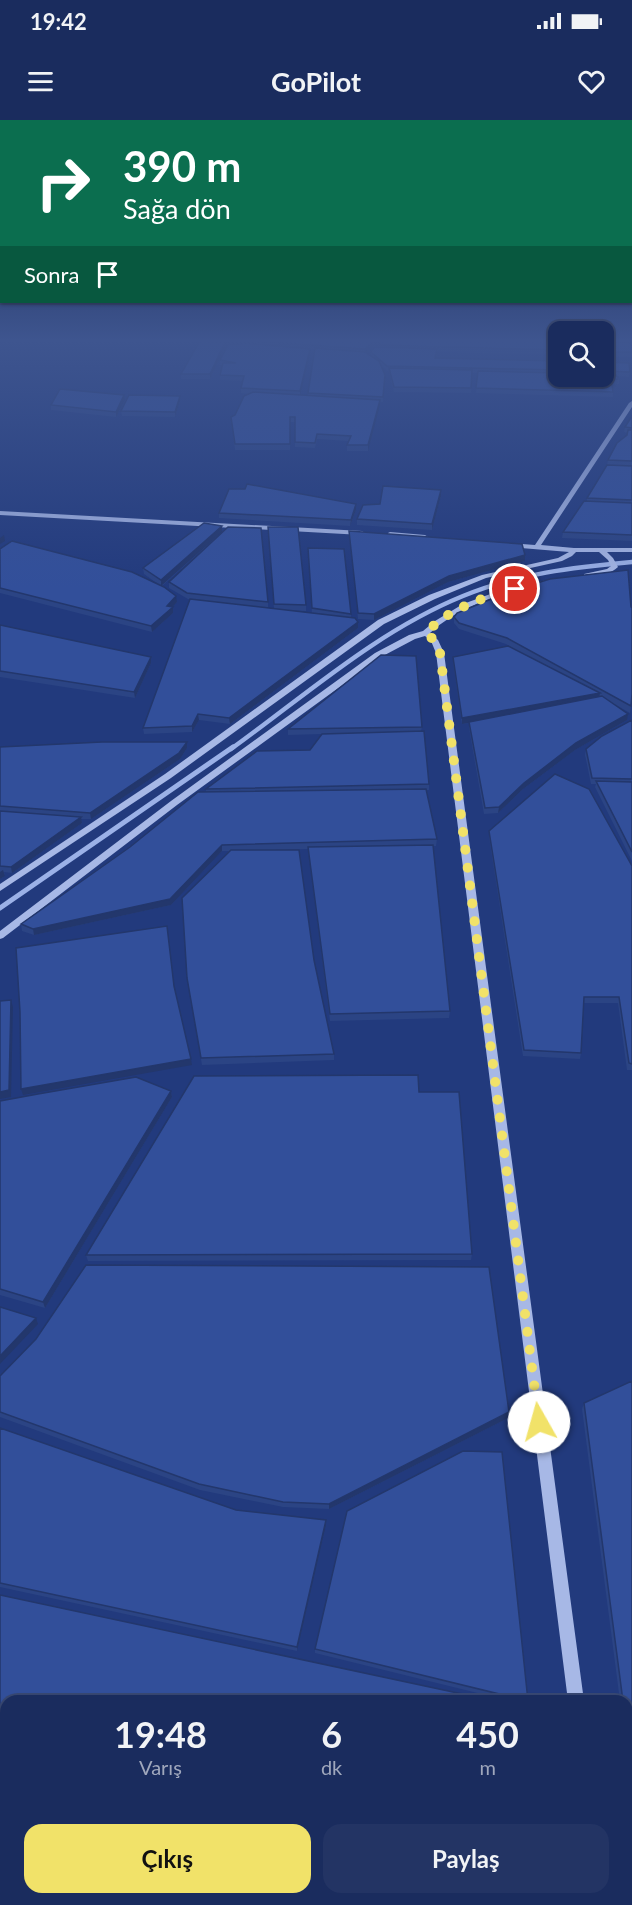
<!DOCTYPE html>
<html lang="tr">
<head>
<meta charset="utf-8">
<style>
	:root { --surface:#1a2c5e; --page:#233464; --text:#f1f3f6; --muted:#9fa7bc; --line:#384873; --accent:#f1e269 }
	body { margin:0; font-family:Lato,sans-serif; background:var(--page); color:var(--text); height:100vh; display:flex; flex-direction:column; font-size:22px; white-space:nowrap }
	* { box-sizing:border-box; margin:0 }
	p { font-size:20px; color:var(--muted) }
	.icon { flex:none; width:33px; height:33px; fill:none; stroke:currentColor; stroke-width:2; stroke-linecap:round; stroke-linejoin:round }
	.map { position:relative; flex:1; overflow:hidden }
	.panel { position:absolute; left:0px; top:1575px; width:633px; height:210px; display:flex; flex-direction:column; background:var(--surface); border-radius:18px 18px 0 0; box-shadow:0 2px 4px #0004,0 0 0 2px var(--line) }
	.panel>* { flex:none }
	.banner { position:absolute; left:0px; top:0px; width:633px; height:183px; box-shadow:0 2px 4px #0004,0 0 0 2px var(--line); background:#0b6e4f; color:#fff; overflow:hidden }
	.fabs { position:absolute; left:548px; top:201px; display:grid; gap:12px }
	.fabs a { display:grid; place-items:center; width:66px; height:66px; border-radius:12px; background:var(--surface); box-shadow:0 2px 4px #0004,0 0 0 2px var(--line); font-size:30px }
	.pin { position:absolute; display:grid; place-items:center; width:51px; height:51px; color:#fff; margin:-26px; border:3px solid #fff; border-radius:50%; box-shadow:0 2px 6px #0007 }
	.me { position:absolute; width:66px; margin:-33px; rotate:353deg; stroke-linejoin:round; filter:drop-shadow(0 0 4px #0008) }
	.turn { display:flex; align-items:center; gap:21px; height:126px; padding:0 24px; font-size:27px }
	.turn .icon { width:78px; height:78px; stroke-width:2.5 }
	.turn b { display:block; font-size:42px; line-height:51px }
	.then { display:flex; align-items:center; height:57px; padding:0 24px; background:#0003; gap:12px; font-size:22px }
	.eta { display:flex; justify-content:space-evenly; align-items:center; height:102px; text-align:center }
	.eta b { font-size:36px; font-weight:700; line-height:42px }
	.cta { display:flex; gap:12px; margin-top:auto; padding:12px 24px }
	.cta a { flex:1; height:69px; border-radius:18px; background:var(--accent); color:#111; font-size:24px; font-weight:700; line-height:69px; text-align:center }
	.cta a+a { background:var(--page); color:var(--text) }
	.status { display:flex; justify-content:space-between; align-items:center; height:42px; padding:0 30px; background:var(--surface); direction:ltr }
	.status svg { height:16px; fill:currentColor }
	header { display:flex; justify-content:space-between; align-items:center; height:78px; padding:0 24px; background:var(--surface); font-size:27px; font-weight:700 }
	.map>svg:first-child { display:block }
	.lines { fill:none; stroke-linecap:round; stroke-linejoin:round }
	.stream-far1 { stroke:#9bb1e7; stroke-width:4.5 }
	.stream { stroke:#9bb1e7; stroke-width:5 }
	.minor { fill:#a7b8e6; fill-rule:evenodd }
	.wall { fill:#2b4484; fill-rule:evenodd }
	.shaded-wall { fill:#23376c }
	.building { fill:#324f9a; stroke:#23376c; stroke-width:1.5 }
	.route { stroke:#f1e269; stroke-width:10; stroke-dasharray:0 18 }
</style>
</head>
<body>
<div class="status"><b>19:42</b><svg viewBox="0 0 49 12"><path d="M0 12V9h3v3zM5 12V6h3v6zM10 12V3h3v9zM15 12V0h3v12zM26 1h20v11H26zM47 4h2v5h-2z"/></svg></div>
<header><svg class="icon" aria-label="menu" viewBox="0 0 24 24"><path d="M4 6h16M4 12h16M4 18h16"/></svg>GoPilot<svg class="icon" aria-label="heart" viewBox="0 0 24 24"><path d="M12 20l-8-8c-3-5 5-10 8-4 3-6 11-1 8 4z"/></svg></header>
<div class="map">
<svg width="632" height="1785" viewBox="0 0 632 1785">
	<rect width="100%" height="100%" fill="#223a7d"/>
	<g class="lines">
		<path class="stream-far1" d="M231,629C306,575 377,511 463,476C516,454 575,447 632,442"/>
		<path class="stream" d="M0,788L233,627"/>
		<path class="minor" d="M632,281V287L541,425L574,428H632V432H607L613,438L618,447C610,455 595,457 584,456V454L607,449L611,446L608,440L599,432H576L572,436L562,441L486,458L435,479L384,504L171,658L0,771V764L165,654L378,500L429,475L482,455L558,438L569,432L509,427L506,425L509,423L535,425L629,283Z
			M0,391L362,411L365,413L362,415L0,395Z
			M390,412L425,415L428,417L425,419L388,415V413Z
			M547,460L549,461V463C506,473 464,482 430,513L438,520L444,533L584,1581H568L436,533L431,521L425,516L415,519L381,537L177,685L3,818L0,819V811L171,681L375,533L409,515L423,511L435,501L463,484L496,472Z
			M592,1779H610L611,1785H593Z"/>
	</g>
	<path class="wall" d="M155,220H230L225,224V227L210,259H181V254L199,222Z
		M231,220H380L366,233L371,236V232L378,227V225L558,224V235L437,232L436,238L558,241V256H603V242L630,252L629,257L617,256L619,259V264L612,265L613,272V277L476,273L478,253H472L471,273L394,272L389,251H387L381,246L385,255L383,282H380L368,331H347V325L348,321L317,319L315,328L295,327V302H290V330H235L231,297L235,295L249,274L241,273V268L243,261L220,260V255L223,245H220V240L236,224H231ZM310,230H314L308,275H300L310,234Z
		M603,222L632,223V237H603Z
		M124,275L125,280L116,297L51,290V285Z
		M180,281L175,297L122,296L121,291Z
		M632,296V421L562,418L563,412L587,381V378L607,346L608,340L627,315V313L624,312L625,307Z
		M441,376L432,410L357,405V399L380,384Z
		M356,390L350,406L219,398V393Z
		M222,406V412L162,466L177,482L172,487L173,493L152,512L0,473V429L158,464L144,454L143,448Z
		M268,407L306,485V491L284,490L312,494L308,434L351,494V498L358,508L230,604L199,600L192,612L144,614L143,608L274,489Z
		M349,411L525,435V441L448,462L374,500L358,499Z
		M169,462L268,482V488L188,479L169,468Z
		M511,471L631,586L630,593L607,580L627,600L575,630L523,669L498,693L484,694L469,608V603L462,604L453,543V537L523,534L506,524L459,509L454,503V497Z
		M0,505L151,537V543L135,578L0,557Z
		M632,600V741L595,667L596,664H591L585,635L586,629Z
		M422,607L421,611L429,664V670H426L437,719L436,726H433L450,891L449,898L330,901L308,729L276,730L314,840L334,934V940L202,945L188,865L182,778L229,731H222L171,785L34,815L22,811L21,804L206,672V669L310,630L322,614L288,615V609Z
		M0,627L187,628L180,639L91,699H81L82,703L12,753L4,752L5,756L0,759Z
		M489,711L630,744L632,746V950H627L618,883H584L581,933L580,939L523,936L489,717Z
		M171,971L172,977L45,1188L0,1175V981Z
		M419,972L472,1134L471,1140L88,1141L86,1135Z
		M0,1256L509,1292L508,1298L329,1389L283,1387L200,1370L0,1297Z
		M632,1261V1595L627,1594V1581H620L582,1289L584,1283Z
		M0,1308L236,1390L326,1400V1405L297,1531L0,1467Z
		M315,1529L528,1581H510L315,1533Z
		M233,1779H397L391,1782L255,1784Z"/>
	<path class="shaded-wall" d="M224,220H230L225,224Z
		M375,220H380L365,234V229Z
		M225,222V227L210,259V254Z
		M310,229V234L300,276V271Z
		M124,275L125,280L116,297V292Z
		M180,276V281L175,297V292Z
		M380,280V285L368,331V325Z
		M441,370V376L432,410V404Z
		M356,384V390L350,406L351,400Z
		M222,406V412L161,466V460Z
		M4,415L5,421L0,424V418Z
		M525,435V441L448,462L374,500V494L449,456Z
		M176,476L177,482L168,492L167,486Z
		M173,487V493L152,512L151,506Z
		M358,502V508L230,604L229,598Z
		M151,537V543L135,578L134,572Z
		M600,573L599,579L462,604V598Z
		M198,594L199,600L192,612V606Z
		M628,594L627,600L575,630L523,669L498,693L499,687L524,663L576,623Z
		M187,622V628L180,639L91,699L90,693Z
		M81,697L82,703L12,753L11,747Z
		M222,725V731L171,785L34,815L33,809Z
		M3,750L5,756L0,759V752Z
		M11,880L13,887L11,977L0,979V972Z
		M191,939L192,945L23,975L21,969Z
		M171,971L172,977L45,1188L43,1182Z
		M36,1198L38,1204L0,1244V1236Z
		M509,1292L508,1298L329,1389V1384Z
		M326,1400V1405L297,1531V1527Z"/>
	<path class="building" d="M239,220H375L365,229Z
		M382,220H549L550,223L558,224V230L378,225Z
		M200,221L225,222L210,254H181Z
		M603,222L632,223V232H603Z
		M246,223L310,229L300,271L241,268L244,256L220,255L223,243H236L220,240L228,225Z
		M374,227L437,229L435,238L558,241V250L387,246L371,232Z
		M315,228L365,232L379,241L385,255L383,277L308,273Z
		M603,242L629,243L630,252L603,251Z
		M389,248L472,250L471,268L394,267Z
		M478,251L558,253V256H603V254H615L619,259L611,260L613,272L476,268Z
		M60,269L124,275L116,292L51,285Z
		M253,272L380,280L368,325H347L351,316L317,314L315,323L295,322V297H290V324H235L231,297L235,295L244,276Z
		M129,275L180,276L175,292L121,291Z
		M632,296V308L625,307Z
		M628,310H632V341L608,340L617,323L627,315Z
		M607,345L632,346V380L587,378Z
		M247,364L356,384L351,400L219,393L229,369H245Z
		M383,366L441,370L432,404L357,399L363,385L380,384Z
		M584,381L632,383V415L563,412Z
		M204,403L222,406L161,460L143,448Z
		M228,407L261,408L268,482L187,473L169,462Z
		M268,407H298L306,485L274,484Z
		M349,411L522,424L525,435L449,456L374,494L358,493Z
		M12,421L132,452L164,467L176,476L167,486L173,487L151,506L0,468V429Z
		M308,428L344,429L351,494L312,488Z
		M628,450L631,487L632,488V574L631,586L507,518L459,503L454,497L457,493L511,471L550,459Z
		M190,479L355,498L358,502L229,598L198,594L192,606L143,608Z
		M0,505L151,537L134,572L0,551Z
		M508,526L600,573L462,598L453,537Z
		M381,535L416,536L422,607L288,609Z
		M602,576L628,594L576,623L524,663L499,687L485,688L469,602Z
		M632,600V659L592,658L586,629L602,616Z
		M424,611L429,664L206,669L257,631L310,630L322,614Z
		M102,622H187L179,633L90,693L0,686V627Z
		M555,654L589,669L632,746V944L629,943L619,877H584L581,933L524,930L489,711Z
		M596,661L632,662V732Z
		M426,669L437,719L222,725L170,779L33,809L21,804L130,727L198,672Z
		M0,691L81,697L11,747L0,746Z
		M433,725L450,891L330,894L308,727Z
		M231,730H299L314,840L334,934L201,938L187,858L182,778Z
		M167,806L174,866L191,939L21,969L20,892L16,828Z
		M11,880L9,970L0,972V881Z
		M418,955L419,972H459L472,1134L86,1135L194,956Z
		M136,957L171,971L43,1182L0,1169V981L38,974Z
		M86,1145L489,1147L509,1292L329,1384L283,1382L199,1364L0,1292V1256L36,1219Z
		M0,1187L36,1198L0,1236Z
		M632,1261V1590H627V1581H623L584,1283Z
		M0,1308L236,1390L326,1400L297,1527L0,1463Z
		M463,1331L502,1332L528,1581L315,1529L347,1391Z
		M0,1475L495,1581H6V1704L0,1698Z
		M245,1779H392L254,1781Z"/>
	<linearGradient id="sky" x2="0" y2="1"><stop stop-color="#132045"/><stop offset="0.47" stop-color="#3e558f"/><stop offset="1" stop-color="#3e558f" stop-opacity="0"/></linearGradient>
	<rect width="632" height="469" fill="url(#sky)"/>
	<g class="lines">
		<path class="route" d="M515,469C484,477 448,489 426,513L434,520L440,533L539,1302"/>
	</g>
</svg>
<div class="fabs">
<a><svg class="icon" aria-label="search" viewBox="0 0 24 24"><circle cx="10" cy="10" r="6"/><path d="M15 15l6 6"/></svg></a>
</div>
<div class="pin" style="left:515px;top:469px;background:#d93025"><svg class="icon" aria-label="arrive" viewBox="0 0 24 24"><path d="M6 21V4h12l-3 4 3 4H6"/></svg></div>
<svg class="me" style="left:539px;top:1302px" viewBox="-20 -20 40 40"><circle r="19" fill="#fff"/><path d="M0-13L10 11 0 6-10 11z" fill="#f1e269"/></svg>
<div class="banner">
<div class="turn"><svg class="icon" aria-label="right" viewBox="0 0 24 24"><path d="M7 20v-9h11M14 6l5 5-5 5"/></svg><div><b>390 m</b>Sağa dön</div></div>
<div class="then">Sonra<svg class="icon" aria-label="arrive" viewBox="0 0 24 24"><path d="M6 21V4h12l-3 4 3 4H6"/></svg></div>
</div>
<section class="panel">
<div class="eta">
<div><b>19:48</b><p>Varış</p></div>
<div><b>6</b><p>dk</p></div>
<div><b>450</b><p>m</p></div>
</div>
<div class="cta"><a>Çıkış</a><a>Paylaş</a></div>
</section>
</div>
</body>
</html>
